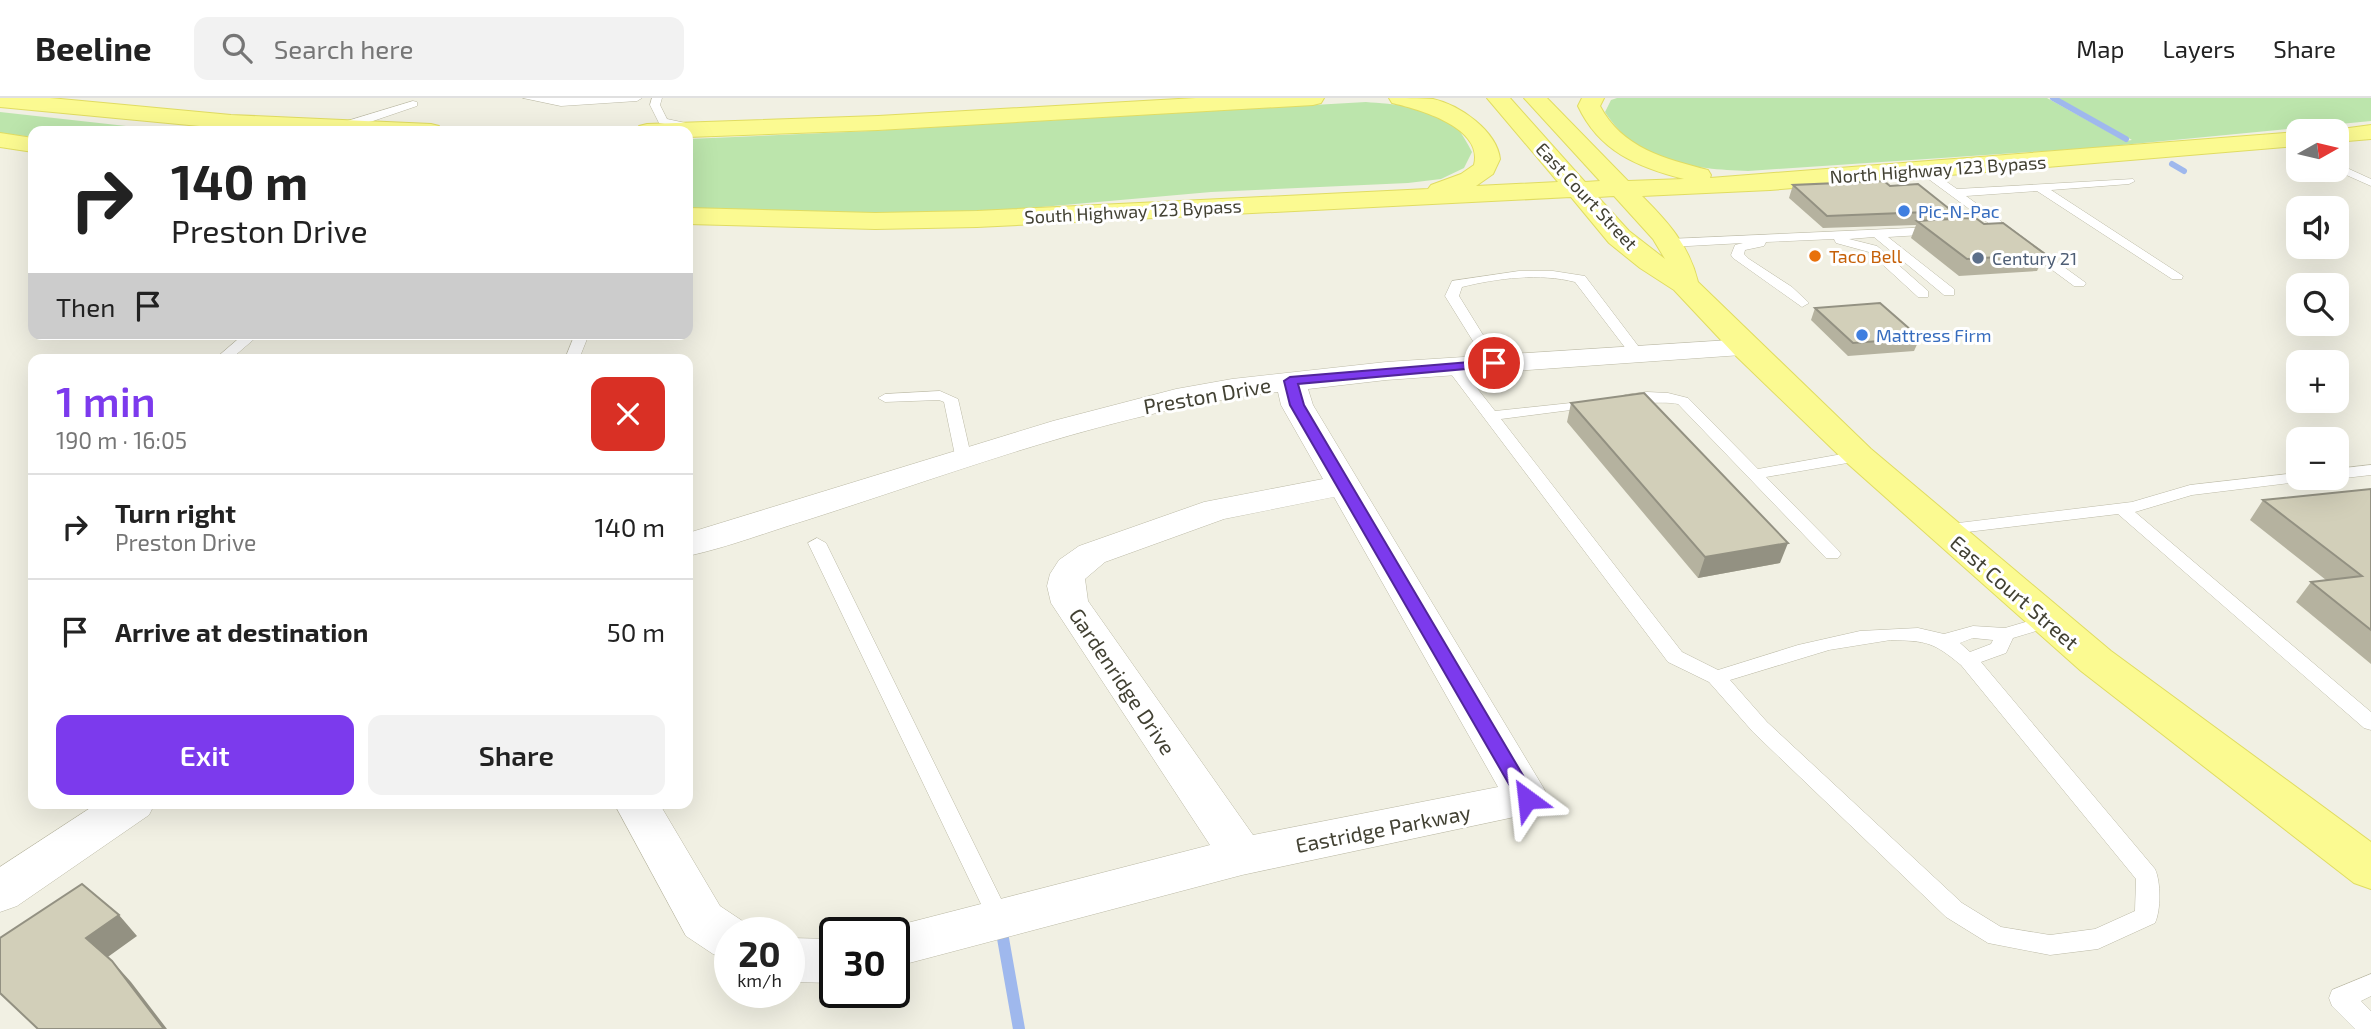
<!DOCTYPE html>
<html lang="en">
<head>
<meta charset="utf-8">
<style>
	:root { --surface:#fff; --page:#f2f2f2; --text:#222; --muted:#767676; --line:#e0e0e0; --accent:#7c3aed }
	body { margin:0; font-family:"Exo 2",sans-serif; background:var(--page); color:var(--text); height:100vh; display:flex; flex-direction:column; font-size:26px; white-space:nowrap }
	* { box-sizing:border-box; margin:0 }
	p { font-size:23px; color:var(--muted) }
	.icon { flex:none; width:38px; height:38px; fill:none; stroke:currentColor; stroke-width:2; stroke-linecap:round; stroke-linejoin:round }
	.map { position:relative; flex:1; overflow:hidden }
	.panel { position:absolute; left:28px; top:256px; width:665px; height:455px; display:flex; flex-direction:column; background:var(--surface); border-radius:14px; box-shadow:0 7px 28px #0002 }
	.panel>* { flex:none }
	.top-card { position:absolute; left:28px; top:28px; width:665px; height:214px; border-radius:14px; box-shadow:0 7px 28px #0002; background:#fff; color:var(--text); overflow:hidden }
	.needle { width:46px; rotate:82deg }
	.controls { position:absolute; left:2286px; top:21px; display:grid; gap:14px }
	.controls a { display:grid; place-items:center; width:63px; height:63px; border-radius:14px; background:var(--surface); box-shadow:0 7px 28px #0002; font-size:35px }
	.speed { position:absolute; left:714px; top:819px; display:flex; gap:14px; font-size:35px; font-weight:700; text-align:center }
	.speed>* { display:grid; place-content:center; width:91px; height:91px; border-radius:50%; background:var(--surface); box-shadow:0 7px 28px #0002; line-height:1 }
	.speed small { font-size:18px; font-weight:400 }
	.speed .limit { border:4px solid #111; border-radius:10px; background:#fff; color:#111 }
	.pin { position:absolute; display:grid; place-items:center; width:60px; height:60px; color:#fff; margin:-30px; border:4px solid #fff; border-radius:50%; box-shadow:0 2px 7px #0007 }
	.me { position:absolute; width:77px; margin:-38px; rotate:330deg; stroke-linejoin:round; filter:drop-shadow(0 0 5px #0008) }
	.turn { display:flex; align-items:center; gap:24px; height:147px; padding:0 28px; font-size:32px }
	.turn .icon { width:91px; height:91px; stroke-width:2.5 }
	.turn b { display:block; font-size:49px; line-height:60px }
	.then { display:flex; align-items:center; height:66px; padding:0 28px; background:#0003; gap:14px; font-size:26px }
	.round { display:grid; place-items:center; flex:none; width:74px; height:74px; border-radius:14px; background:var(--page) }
	.head { display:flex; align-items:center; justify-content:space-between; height:119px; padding:0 28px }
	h1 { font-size:42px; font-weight:600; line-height:52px; color:var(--accent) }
	.cta { display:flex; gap:14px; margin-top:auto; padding:14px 28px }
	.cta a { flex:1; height:80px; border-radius:14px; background:var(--accent); color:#fff; font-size:28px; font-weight:600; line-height:80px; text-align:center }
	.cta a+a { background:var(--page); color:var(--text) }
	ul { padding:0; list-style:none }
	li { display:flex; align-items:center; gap:21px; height:105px; padding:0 28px; border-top:2px solid var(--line) }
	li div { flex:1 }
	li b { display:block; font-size:26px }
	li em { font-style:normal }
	header { display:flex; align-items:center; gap:42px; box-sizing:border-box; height:98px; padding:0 35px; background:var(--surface); border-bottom:2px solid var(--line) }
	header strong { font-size:33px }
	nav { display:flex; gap:38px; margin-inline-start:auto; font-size:24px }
	.search { width:490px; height:63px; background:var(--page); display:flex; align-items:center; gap:18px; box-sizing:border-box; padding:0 24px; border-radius:14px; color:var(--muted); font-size:26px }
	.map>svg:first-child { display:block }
	.green { fill:#bce5ac }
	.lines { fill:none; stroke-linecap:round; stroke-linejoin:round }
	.stream-far1 { stroke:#9fb8ed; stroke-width:6 }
	.stream { stroke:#9fb8ed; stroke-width:12 }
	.service-casing { stroke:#bcbaa6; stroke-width:1 }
	.minor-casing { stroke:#bcbaa6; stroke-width:1 }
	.primary-casing { stroke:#e0dc62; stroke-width:2 }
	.service { fill:#fff; fill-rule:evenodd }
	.minor { fill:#fff; fill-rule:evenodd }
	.primary { fill:#fbfa91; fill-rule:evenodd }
	.wall { fill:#b5b29f }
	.shaded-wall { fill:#939182 }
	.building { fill:#d2cfb9; stroke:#939182; stroke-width:2 }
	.route { fill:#7c3aed; stroke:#51269a; stroke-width:2 }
	.shop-dot { fill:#3f7fe0; stroke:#fff; stroke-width:2.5 }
	.food-dot { fill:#e8710a; stroke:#fff; stroke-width:2.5 }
	.service-dot { fill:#5c6f8a; stroke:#fff; stroke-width:2.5 }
	.labels { text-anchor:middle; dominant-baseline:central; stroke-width:6; stroke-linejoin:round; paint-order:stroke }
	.far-street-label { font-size:18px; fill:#424133; stroke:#fff }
	.far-shop-label { font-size:18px; fill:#366cbe; stroke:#fff; text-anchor:start }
	.far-food-label { font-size:18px; fill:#c56008; stroke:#fff; text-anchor:start }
	.far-service-label { font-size:18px; fill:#4e5e75; stroke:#fff; text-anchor:start }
	.street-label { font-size:21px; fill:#424133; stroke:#fff }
</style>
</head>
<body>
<header>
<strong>Beeline</strong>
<div class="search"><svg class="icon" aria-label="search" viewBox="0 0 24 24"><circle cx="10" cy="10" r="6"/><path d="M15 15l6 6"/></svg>Search here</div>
<nav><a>Map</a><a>Layers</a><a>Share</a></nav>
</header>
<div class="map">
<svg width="2371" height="931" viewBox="0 0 2371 931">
	<rect width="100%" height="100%" fill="#f1f0e3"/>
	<path class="green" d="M1617,0H2047L2125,43L2132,42L2058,0H2371V23L2091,50L1748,73C1692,71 1638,65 1605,14L1611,2Z
		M1366,4C1391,6 1436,8 1455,27C1462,35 1467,45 1472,54L1464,70L1441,81L1408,85L1211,94L984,114L825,116L688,111V41L870,33Z
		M0,14L135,29L201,33H33V39L0,35Z"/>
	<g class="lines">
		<path class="stream-far1" d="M2053,0L2126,41
			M2172,66L2184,73"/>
		<path class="stream" d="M1001,829L1019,931"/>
		<defs>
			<path id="service" d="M523,0H642L637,3L561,8Z
				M652,0H662L660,7L667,21L695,27V31L659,25L650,7Z
				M413,3L417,4V8L373,23L339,30L334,27Z
				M2336,65L2371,81V88L2335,72Z
				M1919,70H1927L1957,91L2133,81L2135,83L2129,86L2051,92L2183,178L2182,181H2172L2037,93L1966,98L2086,185L2084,188H2074L1919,74Z
				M1934,129L1938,130V136L1888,139L1954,191V197H1944L1874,139L1849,141L1877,148L1928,193V199H1918L1869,154L1836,145L1834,141L1766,144L1764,148L1745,152L1744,156L1749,161L1792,189L1809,205L1802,209L1733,160L1731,157L1735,147L1743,145L1670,149L1664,145L1670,141Z
				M1519,173H1553L1585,178L1645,257L1638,261L1633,260L1575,184C1540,175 1498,180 1462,189L1459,198L1501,266L1499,269H1489L1445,198L1452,183Z
				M244,236H260L231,261H215Z
				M575,236H589L579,261H565Z
				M1453,265L1458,266L1495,313L1599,302L1601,305L1599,308L1594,309L1501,321L1682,554L1718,572L1798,547L1860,533L1918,530L1944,536L1973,528L2005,530L2049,517L2056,519L2058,523L2056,527L2013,540L2006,555L1981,564L2155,771C2161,784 2161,812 2155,825L2098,851L2050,857L1988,845L1946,819L1753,634L1709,584L1668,564L1448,272L1446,269ZM1973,540L1993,542L1991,546L1970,554L1960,545ZM1891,542C1927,543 1933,544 1961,567L2136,781L2135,813L2095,831L2050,837L2001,829L1962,805L1767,624L1730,582L1829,552Z
				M940,293L958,301L972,362L970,365L964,367L956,362L944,304L939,302L885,304L878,300L885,296Z
				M1647,294L1668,295L1688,300L1758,371L1859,353L1865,355L1867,358L1865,361L1859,363L1766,379L1838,452L1841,456L1838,460H1826L1678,306C1661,302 1627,309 1618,301L1625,297Z
				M2371,367V377L2336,381L2332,380H2336V371Z
				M2298,375V380H2308L2306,383L2192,397L2135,414L2371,614V632L2364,630L2118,416L1942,437L1934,432L1942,427L2132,404L2190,387Z
				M817,440L826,445L1008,815L1012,822L1008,829L1000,832L992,829L808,445Z
				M2371,876V898L2361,903L2371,913V931H2355L2332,908L2329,900L2332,892Z"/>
			<path id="minor" d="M1746,241L1756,244L1761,250L1756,256L1386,282L1308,291L1313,307L1543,689L1549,701L1543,713L1242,777L894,869V835H876V833L1210,747L1051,505L1047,488L1050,476L1059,462L1079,448L1204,404L1323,381L1281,307L1278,294C1117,312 963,372 810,421C770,433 729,449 688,458V435L1053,323L1176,291L1232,281L1386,264ZM1334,399L1498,689L1253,737L1088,503L1085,481L1105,464L1224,421Z
				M98,705H155L149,717L17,808L0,814V769Z
				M614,705H659L720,808L747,826L752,835H730V862L713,856L686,838Z
				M789,840L835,841V885L789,884Z"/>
			<path id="primary" d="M0,0H50L231,17L431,26L439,28L443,33L231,31L0,9Z
				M1196,0H1324L1321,5L1313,7L878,32L688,39V33H635L639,28L647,26L878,18Z
				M1389,0C1403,0 1420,0 1433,1C1460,7 1497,33 1500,61L1493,76L1476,88L1558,84L1487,0H1510L1585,84L1600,83L1524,0H1547L1628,83L1684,81C1637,69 1599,53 1578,8L1582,0H1604L1600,8C1622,50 1665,61 1708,72L1711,77L1710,80L2298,34V48L1770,92L1642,98C1668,124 1689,147 1698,184L1871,351L2111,553L2371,744V791L2354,785L2081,573L1847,365L1735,257L1674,192L1640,170L1609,145L1571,99L977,129L875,131L688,126V110L875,115L977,113L1428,91L1431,87L1461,76L1474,67C1484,29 1418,11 1392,5ZM1614,98L1653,141L1665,161L1629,133L1598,99Z
				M2371,27V41L2336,44V33H2327Z
				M0,35L33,40V54L0,49Z"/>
		</defs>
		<use href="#service" class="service-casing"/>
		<use href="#minor" class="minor-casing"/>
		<use href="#primary" class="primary-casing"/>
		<use href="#service" class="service"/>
		<use href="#minor" class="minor"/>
		<use href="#primary" class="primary"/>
	</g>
	<path class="wall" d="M1793,87L1890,88L1952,113L1949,121L1984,126L2045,156L2037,173L1959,178L1911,140L1916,127L1823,130L1789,100Z
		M1815,210L1920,240L1914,253L1848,258L1811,222Z
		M1571,305L1780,465L1698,480L1567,324Z
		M2371,391V566L2296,504L2311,484L2326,482L2250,422L2263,402Z"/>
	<path class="shaded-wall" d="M1788,445L1780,465L1698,480L1705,459Z
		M119,817L137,838L105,861L86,840Z
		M112,863L131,884L167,931H164Z"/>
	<path class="building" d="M1884,83L1890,88L1918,86L1952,113L1827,118L1793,87Z
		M1969,120L1977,121L1984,126L2003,125L2045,156L1967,161L1917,123Z
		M1880,205L1920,240L1853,245L1815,210Z
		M1644,295L1788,445L1705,459L1571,305Z
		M2371,391V532L2311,484L2362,478L2263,402Z
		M82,786L119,817L86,840L112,863L164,931H38L0,895V840Z"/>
	<path class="route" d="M1494,262L1499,263V268L1298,286L1304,307L1534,696L1537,701L1534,707L1527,709L1521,707L1290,307L1284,283L1290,279Z"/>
	<g class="shop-dot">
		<circle cx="1904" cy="113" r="7"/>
		<circle cx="1862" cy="237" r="7"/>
	</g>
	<circle class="food-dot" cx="1815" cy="158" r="7"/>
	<circle class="service-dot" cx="1978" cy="160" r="7"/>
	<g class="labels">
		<g class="far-street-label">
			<text transform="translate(1938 71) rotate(-4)">North Highway 123 Bypass</text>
			<text transform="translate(1587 98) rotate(47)">East Court Street</text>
			<text transform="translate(1133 113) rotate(-3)">South Highway 123 Bypass</text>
		</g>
		<g class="far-shop-label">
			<text x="1918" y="113">Pic-N-Pac</text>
			<text x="1876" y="237">Mattress Firm</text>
		</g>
		<g class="far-food-label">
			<text x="1829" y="158">Taco Bell</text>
		</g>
		<g class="far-service-label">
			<text x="1992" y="160">Century 21</text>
		</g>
		<g class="street-label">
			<text transform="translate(1207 297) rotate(-10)">Preston Drive</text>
			<text transform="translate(2015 494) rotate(41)">East Court Street</text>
			<text transform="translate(1123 583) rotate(56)">Gardenridge Drive</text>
			<text transform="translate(1383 730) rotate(-11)">Eastridge Parkway</text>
		</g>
	</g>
</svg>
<div class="controls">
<a><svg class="needle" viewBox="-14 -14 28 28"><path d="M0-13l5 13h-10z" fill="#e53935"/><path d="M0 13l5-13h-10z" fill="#767676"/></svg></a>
<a><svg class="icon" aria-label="sound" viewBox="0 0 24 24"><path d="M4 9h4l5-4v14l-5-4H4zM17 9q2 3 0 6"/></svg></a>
<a><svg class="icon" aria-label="search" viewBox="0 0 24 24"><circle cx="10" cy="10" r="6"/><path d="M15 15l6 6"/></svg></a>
<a>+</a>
<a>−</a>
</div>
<div class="speed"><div>20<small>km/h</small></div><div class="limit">30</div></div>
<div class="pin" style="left:1494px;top:265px;background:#d93025"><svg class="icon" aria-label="arrive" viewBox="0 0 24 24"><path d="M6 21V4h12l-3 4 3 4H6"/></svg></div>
<svg class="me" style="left:1527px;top:701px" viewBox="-20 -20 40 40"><path d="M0-17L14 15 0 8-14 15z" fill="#7c3aed" stroke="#fff" stroke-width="4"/></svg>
<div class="top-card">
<div class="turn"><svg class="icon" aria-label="right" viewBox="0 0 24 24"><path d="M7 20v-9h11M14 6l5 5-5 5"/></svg><div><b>140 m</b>Preston Drive</div></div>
<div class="then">Then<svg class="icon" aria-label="arrive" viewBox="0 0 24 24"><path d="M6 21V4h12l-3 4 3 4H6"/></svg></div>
</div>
<section class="panel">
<div class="head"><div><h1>1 min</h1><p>190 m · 16:05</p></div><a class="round" style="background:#d93025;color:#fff"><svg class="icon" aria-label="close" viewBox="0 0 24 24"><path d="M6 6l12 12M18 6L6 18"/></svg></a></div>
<ul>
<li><svg class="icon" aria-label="right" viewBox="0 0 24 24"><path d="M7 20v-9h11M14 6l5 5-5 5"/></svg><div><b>Turn right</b><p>Preston Drive</p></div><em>140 m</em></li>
<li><svg class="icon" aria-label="arrive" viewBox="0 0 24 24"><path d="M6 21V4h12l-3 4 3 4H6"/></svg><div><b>Arrive at destination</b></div><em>50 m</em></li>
</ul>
<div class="cta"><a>Exit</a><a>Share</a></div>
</section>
</div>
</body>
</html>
